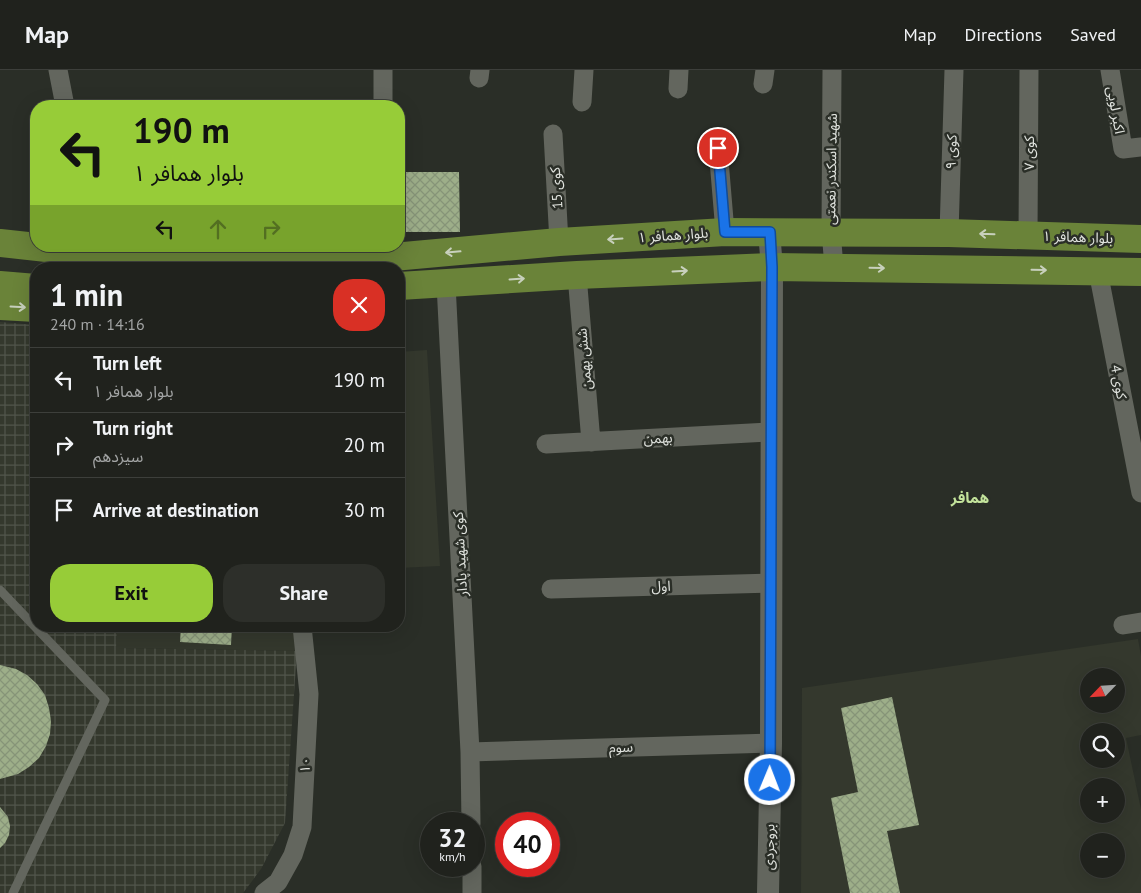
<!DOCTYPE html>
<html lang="en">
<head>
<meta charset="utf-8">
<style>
	:root { --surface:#20221d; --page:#2d2f2a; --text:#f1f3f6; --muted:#a2a4a4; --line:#3d3f3b; --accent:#97cc38 }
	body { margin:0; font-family:"PT Sans","Noto Sans Arabic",sans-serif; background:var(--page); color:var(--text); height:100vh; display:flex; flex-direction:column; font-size:19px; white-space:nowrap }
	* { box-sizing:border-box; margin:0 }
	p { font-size:16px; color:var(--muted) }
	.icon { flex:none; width:28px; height:28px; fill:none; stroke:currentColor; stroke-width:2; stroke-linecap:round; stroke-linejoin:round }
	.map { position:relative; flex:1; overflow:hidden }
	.panel { position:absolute; left:30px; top:192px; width:375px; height:370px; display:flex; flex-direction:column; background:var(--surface); border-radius:20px; box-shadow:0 5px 20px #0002,0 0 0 1px var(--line) }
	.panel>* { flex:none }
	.hud { position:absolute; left:30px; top:30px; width:375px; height:152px; border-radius:20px; box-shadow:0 5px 20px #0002,0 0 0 1px var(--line); background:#97cc38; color:#111; overflow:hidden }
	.needle { width:32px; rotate:245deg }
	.buttons { position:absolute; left:1080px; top:598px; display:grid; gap:10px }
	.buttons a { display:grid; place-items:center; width:45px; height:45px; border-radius:50%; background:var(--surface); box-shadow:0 5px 20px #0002,0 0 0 1px var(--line); font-size:25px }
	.speed { position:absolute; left:420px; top:742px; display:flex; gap:10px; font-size:25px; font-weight:700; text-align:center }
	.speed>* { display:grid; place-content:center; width:65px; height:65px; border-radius:50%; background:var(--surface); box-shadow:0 5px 20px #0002,0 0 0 1px var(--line); line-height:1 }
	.speed small { font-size:12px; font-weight:400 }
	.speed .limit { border:8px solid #d22; background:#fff; color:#111 }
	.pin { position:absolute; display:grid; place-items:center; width:42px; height:42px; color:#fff; margin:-21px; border:2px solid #fff; border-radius:50%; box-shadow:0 1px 5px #0007 }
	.me { position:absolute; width:55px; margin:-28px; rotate:1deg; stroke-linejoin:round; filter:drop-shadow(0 0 4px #0008) }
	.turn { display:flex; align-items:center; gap:18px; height:105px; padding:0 20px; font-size:22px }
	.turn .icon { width:65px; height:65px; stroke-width:2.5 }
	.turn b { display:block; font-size:35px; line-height:42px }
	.lanes { display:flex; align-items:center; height:48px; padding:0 20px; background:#0003; justify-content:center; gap:25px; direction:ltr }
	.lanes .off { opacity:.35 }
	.round { display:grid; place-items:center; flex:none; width:52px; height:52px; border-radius:20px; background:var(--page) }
	.summary { display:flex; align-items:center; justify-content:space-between; height:85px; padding:0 20px }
	h1 { font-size:30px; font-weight:700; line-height:38px }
	.cta { display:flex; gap:10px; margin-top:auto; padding:10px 20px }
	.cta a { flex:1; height:58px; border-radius:20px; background:var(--accent); color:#111; font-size:20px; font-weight:700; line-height:58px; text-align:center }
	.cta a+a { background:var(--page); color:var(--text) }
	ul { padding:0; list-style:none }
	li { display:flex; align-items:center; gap:15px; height:65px; padding:0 20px; border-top:1px solid var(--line) }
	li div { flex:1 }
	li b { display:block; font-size:19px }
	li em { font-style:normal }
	header { display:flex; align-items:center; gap:30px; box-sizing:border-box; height:70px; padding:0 25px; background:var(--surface); border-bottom:1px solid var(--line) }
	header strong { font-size:24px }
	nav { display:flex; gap:28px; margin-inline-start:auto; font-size:18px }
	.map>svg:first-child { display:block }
	.built { fill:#34382d; fill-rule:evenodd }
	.industrial { fill:url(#industrial-grid) }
	.building { fill:url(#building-cross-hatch) }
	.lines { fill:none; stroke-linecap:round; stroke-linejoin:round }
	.service { stroke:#63665e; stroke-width:9 }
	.minor { stroke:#63665e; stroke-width:19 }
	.tertiary { stroke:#63665e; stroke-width:22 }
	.primary { stroke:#6a8339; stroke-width:28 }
	.oneway { stroke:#c8d0bd }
	.route-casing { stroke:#114b97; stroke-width:12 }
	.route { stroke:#1a73e8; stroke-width:9 }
	.labels { text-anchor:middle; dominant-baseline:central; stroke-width:5; stroke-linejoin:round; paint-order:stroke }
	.street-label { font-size:14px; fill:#e0e3de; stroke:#2a2e27 }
	.neighbourhood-label { font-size:15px; font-weight:bold; fill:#c3e39b; stroke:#2a2e27 }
</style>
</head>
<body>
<header>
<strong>Map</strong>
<nav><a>Map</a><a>Directions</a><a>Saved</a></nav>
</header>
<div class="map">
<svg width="1141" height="823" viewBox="0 0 1141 823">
	<defs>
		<pattern id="industrial-grid" width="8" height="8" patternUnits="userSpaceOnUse" patternTransform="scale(1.25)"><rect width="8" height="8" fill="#34382d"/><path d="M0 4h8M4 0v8" fill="none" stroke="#51554b"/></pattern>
		<pattern id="building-cross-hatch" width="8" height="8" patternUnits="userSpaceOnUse" patternTransform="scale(1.25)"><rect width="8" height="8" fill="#9dae89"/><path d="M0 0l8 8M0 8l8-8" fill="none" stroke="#869478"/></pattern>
	</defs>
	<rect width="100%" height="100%" fill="#2a2e27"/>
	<path class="built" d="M427,280L440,496L399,498V282Z
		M117,556H296L297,581L115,578Z
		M1138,569L1141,586V665L1126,668L1141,739V823H801L802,618ZM1089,606H1116V634H1089ZM1089,661H1116V689H1089ZM1089,716H1116V744H1089ZM1089,771H1116V799H1089Z"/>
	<path class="industrial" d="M0,252L36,255V556H117L116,578L297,581L285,753L261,799L243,823H0Z"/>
	<path class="building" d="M402,102H459L460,162H403Z
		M181,556H232L231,575L180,572Z
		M0,595L16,599L27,605L37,614L45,625L49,638L51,651L50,664L46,676L39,688L29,697L18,704L0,709Z
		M892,627L919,755L887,761L900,823H850L831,728L858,722L841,638Z
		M0,737L8,747L10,756L9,765L5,773L0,778Z"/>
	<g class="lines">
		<path class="service" d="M0,520L105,630L13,823"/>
		<path class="minor" d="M58,0L65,36
			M832,0L831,161L834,197
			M1110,0L1123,79L1141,77
			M479,8L480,0
			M763,14L765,0
			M678,19L679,0
			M582,32L584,0
			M383,36V0
			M553,64L559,172
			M718,78L725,162
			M949,163L954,0
			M1028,165L1029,0
			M1098,201L1141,423
			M577,205L591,372
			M446,214L470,682L471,754
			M546,374L770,362
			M551,519L771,513
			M1123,555L1141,552
			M470,682L771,673
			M472,796V823
			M264,823L278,812L293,785L302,757L309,624L302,556"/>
		<path class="tertiary" d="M768,823L771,673L772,197L769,162"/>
		<path class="primary" d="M0,173L101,184L234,182
			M207,199L314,191L382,188L559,172L725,162L949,163L1141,169
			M0,215L36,218
			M399,216L577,205L772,197L1141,202
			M0,236L36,238"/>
	</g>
	<defs><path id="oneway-shaft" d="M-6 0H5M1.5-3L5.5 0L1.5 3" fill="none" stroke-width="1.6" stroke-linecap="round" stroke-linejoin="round" transform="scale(1.25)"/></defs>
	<g class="oneway">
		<use href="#oneway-shaft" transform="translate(987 164) rotate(-178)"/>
		<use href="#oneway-shaft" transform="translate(615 169) rotate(176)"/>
		<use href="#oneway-shaft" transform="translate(453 182) rotate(175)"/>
		<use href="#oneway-shaft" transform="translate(877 198) rotate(1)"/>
		<use href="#oneway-shaft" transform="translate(1039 200) rotate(1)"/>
		<use href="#oneway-shaft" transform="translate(680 201) rotate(-3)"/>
		<use href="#oneway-shaft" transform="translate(517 209) rotate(-4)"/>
		<use href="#oneway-shaft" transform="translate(18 237) rotate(3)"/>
	</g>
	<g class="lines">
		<defs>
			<path id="route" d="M718,78L725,162H770L772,197L770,710"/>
		</defs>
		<use href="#route" class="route-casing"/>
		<use href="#route" class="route"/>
	</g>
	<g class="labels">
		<g class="street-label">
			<text transform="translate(1116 40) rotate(80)">اکبر لویی</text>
			<text transform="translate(951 82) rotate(-88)">کوی ۹</text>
			<text transform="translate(1029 83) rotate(-90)">کوی ۷</text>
			<text transform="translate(831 99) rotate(-89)">شهید اسکندر نعمتی</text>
			<text transform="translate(556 118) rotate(-94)">کوی 15</text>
			<text transform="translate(673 165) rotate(-4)">بلوار همافر ۱</text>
			<text transform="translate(1078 167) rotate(2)">بلوار همافر ۱</text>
			<text transform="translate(584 289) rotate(-95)">شش بهمن</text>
			<text transform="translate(1119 312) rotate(79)">کوی 4</text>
			<text transform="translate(658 368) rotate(-3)">بهمن</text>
			<text transform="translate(460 484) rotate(-93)">کوی شهید پادار</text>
			<text transform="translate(661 516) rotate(-2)">اول</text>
			<text transform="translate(621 677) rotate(-2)">سوم</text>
			<text transform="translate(305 695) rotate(-87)">۱۰</text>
			<text transform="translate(769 777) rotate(-89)">بروجردی</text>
		</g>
		<g class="neighbourhood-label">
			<text x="970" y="427">همافر</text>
		</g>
	</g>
</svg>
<div class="buttons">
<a><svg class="needle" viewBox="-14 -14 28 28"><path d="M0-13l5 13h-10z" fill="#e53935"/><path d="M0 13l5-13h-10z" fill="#a2a4a4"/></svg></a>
<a><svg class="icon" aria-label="search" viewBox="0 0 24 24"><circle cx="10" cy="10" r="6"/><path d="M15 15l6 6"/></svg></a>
<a>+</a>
<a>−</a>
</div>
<div class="speed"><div>32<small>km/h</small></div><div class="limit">40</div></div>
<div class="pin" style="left:718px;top:78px;background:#d93025"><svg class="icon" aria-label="arrive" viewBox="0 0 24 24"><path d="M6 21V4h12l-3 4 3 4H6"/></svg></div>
<svg class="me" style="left:770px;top:710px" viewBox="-20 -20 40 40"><circle r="17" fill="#1a73e8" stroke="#fff" stroke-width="3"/><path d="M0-11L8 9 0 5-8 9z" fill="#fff"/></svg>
<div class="hud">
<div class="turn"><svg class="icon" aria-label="left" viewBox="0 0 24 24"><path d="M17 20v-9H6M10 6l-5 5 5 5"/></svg><div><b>190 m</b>بلوار همافر ۱</div></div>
<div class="lanes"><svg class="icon" aria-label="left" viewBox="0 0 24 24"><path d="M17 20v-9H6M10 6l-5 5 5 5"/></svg><svg class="icon off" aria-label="ahead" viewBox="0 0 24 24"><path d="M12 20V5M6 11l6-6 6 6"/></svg><svg class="icon off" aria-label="right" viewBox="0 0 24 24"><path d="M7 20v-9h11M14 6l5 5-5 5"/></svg></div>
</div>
<section class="panel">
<div class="summary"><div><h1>1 min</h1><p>240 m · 14:16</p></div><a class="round" style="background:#d93025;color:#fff"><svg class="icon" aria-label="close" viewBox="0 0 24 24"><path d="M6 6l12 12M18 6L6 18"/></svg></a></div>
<ul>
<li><svg class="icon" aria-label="left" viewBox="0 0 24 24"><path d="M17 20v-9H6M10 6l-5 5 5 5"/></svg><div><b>Turn left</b><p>بلوار همافر ۱</p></div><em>190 m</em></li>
<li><svg class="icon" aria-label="right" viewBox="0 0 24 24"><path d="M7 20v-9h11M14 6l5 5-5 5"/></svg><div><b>Turn right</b><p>سیزدهم</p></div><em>20 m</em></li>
<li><svg class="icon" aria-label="arrive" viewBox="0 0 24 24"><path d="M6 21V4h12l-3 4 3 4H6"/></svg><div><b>Arrive at destination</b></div><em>30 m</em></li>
</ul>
<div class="cta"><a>Exit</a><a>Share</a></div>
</section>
</div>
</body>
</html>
